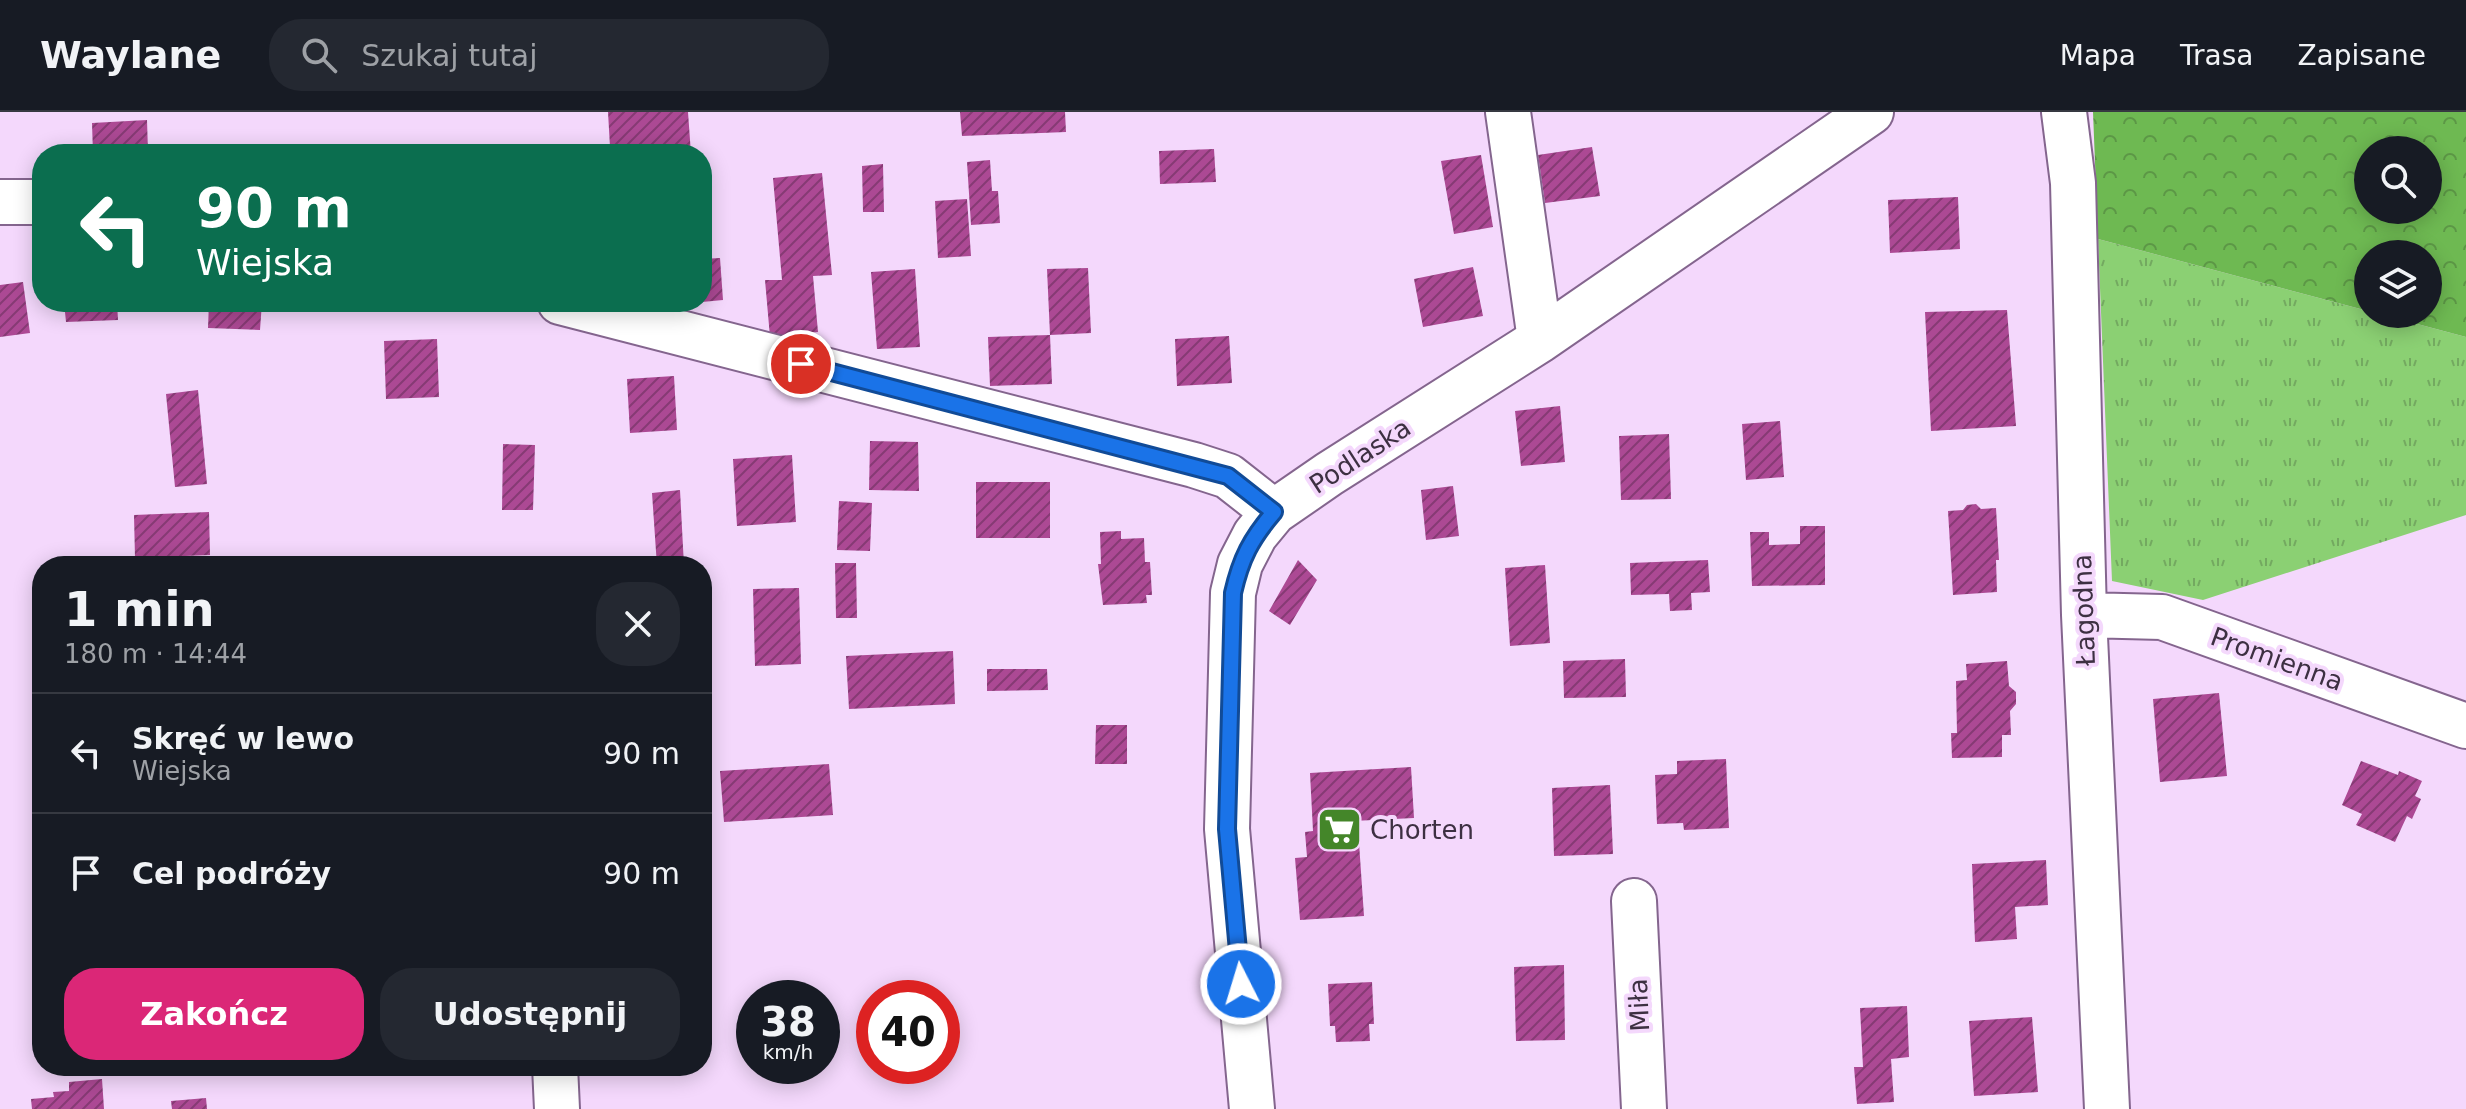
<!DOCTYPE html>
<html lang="pl">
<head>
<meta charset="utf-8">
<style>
	:root { --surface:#171b24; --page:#242831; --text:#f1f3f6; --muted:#9ea1a6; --line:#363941; --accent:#db2777 }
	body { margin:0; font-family:"DejaVu Sans",sans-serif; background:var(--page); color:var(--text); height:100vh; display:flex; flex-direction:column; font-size:30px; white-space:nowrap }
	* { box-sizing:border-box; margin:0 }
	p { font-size:26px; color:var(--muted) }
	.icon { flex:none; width:44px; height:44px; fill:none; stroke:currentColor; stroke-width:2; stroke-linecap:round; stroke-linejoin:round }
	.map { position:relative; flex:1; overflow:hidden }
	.drawer { position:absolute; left:32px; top:444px; width:680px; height:520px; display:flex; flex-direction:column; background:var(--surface); border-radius:32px; box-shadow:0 4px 20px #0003 }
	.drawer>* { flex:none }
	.top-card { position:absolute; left:32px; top:32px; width:680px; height:168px; border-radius:32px; box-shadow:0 4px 20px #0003; background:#0b6e4f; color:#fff; overflow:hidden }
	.fabs { position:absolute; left:2354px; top:24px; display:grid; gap:16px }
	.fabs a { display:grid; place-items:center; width:88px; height:88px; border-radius:50%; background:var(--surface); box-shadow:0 4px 20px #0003; font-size:40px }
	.speed { position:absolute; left:736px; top:868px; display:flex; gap:16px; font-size:40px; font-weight:700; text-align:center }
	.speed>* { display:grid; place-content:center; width:104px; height:104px; border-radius:50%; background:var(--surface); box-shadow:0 4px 20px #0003; line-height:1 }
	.speed small { font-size:20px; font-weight:400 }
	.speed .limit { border:12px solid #d22; background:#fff; color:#111 }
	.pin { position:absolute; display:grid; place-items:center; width:68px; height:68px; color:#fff; margin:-34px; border:4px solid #fff; border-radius:50%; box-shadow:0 2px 8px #0007 }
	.me { position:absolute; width:88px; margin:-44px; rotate:355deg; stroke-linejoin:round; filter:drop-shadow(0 0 6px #0008) }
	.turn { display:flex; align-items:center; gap:28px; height:168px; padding:0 32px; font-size:36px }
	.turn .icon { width:104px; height:104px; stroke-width:2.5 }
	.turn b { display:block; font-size:56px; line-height:68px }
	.round { display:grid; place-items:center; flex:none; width:84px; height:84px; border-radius:32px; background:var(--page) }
	.summary { display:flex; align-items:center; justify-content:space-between; height:136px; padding:0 32px }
	h1 { font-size:48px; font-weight:700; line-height:60px }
	.action { display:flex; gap:16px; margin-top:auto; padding:16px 32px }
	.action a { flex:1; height:92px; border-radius:32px; background:var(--accent); color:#fff; font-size:32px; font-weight:700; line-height:92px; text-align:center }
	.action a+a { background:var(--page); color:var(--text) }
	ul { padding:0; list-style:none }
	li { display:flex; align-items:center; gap:24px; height:120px; padding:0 32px; border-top:2px solid var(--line) }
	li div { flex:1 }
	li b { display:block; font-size:30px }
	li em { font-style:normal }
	header { display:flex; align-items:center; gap:48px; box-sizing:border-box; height:112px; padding:0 40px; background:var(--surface); border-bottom:2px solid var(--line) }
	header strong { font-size:38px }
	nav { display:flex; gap:44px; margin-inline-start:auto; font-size:28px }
	.search { width:560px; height:72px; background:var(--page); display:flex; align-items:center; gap:20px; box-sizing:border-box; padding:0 28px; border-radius:32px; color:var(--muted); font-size:30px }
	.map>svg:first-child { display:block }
	.grass { fill:url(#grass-tufts) }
	.forest { fill:url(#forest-crowns); fill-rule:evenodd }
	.building { fill:url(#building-hatch) }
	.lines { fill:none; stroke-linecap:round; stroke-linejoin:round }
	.minor-casing { stroke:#84658e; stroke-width:48 }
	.minor { stroke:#fff; stroke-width:44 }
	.route-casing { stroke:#114b97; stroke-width:20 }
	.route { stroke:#1a73e8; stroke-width:14 }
	.labels { text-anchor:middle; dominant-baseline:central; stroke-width:8; stroke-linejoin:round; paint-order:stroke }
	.street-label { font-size:26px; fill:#3d3042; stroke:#f4d8fc }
	.poi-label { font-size:26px; fill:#3d3042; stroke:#f4d8fc; text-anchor:start }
</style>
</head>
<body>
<header>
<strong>Waylane</strong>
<div class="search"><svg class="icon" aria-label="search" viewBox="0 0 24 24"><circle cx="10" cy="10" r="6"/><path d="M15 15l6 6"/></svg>Szukaj tutaj</div>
<nav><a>Mapa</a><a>Trasa</a><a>Zapisane</a></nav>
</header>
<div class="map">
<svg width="2466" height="997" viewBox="0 0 2466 997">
	<defs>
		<pattern id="grass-tufts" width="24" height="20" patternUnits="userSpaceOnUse" patternTransform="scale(2)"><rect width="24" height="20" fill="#8bd073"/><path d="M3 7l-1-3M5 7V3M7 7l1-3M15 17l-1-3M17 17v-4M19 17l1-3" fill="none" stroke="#73a960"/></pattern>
		<pattern id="forest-crowns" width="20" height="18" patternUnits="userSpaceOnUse" patternTransform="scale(2)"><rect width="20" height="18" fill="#6eb952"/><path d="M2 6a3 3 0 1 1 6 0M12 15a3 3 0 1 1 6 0" fill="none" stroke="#5c9746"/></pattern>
		<pattern id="building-hatch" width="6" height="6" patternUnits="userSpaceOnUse" patternTransform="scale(2)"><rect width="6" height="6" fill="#ac4994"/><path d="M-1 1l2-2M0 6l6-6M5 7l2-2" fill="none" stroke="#863a74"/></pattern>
	</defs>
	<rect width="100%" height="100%" fill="#f4d8fc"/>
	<path class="grass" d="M2098,127L2368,199V202H2380L2466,225V403L2203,488L2112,469Z"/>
	<path class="forest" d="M2093,0H2466V225L2380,202H2428V142H2368V199L2098,127ZM2368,38H2428V98H2368Z"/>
	<path class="building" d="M608,0H688L691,42H646V32L610,35Z
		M960,0H1065L1066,20L962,24Z
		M147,8L148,40L93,42L92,11Z
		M1592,35L1600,84L1545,91L1538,43Z
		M1214,37L1216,70L1160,72L1159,39Z
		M1481,43L1493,115L1454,122L1441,49Z
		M990,48L992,79H998L1000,111L971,113L967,50Z
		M883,52L884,100H863L862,54Z
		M822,61L832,163L813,164L818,220L770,225L765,168H782L773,66Z
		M1958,85L1960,137L1890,141L1888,88Z
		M967,87L971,144L938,146L935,89Z
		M720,146L723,188L702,190V147Z
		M1473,155L1483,204L1423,215L1414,167Z
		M1088,156L1091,221L1050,223L1047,157Z
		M915,157L920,235L877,237L871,160Z
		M23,170L30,221L0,225V173Z
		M64,190H117L118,208L66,210Z
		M209,190H262L260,218L208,216Z
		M2007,198L2016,314L1931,319L1925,200Z
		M1050,223L1052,272L990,274L988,225Z
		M1229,224L1232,271L1177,274L1175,227Z
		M437,227L439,285L386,287L384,229Z
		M674,264L677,318L630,321L627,267Z
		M198,278L207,372L175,375L166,282Z
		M1560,294L1565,350L1521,354L1515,299Z
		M1780,309L1784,365L1746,368L1742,312Z
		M1669,322L1671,387L1621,388L1619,324Z
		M870,329L918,330L919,379L869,378Z
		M503,332L535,333L533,398H502Z
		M792,343L796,410L737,414L733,347Z
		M976,370H1050V426H976Z
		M1453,374L1459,424L1426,428L1421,378Z
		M680,378L684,454H657L652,381Z
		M839,389L872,391L870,439L837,438Z
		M1976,392L1981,397L1996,396L1999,448H1996L1997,480L1953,483L1948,399L1963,398L1967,393Z
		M209,400L210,443L135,446L134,403Z
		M1800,414H1825V473L1752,474L1750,420H1769V433L1800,432Z
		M1121,419V427L1144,426L1145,450H1150L1152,483H1146L1147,491L1103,493L1098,452H1101L1100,420Z
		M1298,448L1317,468L1290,513L1269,499Z
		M1708,448L1710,480L1691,481L1692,498L1670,499L1669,482L1631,483L1630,451Z
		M835,451H856L857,506H836Z
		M1545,453L1550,531L1510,534L1505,456Z
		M799,476L801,552L755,554L753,477Z
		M953,539L955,592L849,597L846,544Z
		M1625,547L1626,585L1564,586L1563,549Z
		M2007,549L2009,574L2016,580V592L2010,599L2011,623H2002V645L1952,646L1951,621H1957L1956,569L1967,568L1966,552Z
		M987,557H1047L1048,578L987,579Z
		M2219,581L2227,664L2160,670L2153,587Z
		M1096,613H1127V652H1095Z
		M1726,647L1729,716L1684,718L1683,711L1657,712L1655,663L1677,662V649Z
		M2361,649L2398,663L2399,659L2422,669L2415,684L2421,687L2412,707L2407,704L2395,730L2356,713L2362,702L2342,693Z
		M829,652L833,703L724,710L720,659Z
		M1411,655L1414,706L1353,709V716H1358L1364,804L1300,808L1295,746L1307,745L1305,720L1313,719L1310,661Z
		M1610,673L1613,742L1554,744L1552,676Z
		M2046,748L2048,793L2015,795L2017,827L1975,830L1972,752Z
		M1564,853L1565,928L1516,929L1514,855Z
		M1372,870L1374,912H1369L1370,929L1336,930L1335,914H1330L1328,872Z
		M1907,894L1909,945L1891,947L1894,990L1857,992L1854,955H1863L1860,896Z
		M2032,905L2038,980L1974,984L1969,909Z
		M102,967L104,997H32L31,987L54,985L53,980L69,979V970Z
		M206,986L207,997H172L171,989Z"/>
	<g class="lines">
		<defs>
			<path id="minor" d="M1508,0L1540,228
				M2064,0L2073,71L2084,503L2107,997
				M0,90H42
				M560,190L1194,353L1228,364L1274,400
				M2084,503L2162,505L2466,614
				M1634,789L1644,997
				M555,954L557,997
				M1252,997L1227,717L1233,481L1240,452L1255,423L1274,400L1329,362L1540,228L1871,0"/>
		</defs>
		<use href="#minor" class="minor-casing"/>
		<use href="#minor" class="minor"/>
	</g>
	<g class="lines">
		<defs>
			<path id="route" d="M801,252L1228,364L1274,400C1251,427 1241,446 1233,481L1227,717L1241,872"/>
		</defs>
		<use href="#route" class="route-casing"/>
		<use href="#route" class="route"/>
	</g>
	<defs>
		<symbol id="supermarket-square" viewBox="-11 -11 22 22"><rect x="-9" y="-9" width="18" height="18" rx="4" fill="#448629" stroke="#f4d8fc"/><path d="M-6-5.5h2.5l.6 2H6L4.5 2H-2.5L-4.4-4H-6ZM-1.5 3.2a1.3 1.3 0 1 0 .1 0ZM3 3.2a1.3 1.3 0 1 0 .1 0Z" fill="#fff"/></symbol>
	</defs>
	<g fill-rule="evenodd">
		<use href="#supermarket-square" x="1314" y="692" width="51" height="51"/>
	</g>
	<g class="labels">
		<g class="street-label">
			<text transform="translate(1360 344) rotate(-33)">Podlaska</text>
			<text transform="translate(2084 498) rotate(-92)">Łagodna</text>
			<text transform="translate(2277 547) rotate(20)">Promienna</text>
			<text transform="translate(1639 893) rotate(-93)">Miła</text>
		</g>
		<g class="poi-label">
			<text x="1370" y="718">Chorten</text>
		</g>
	</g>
</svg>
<div class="fabs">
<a><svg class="icon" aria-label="search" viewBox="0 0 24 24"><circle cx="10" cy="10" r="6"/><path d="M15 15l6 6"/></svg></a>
<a><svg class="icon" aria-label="layers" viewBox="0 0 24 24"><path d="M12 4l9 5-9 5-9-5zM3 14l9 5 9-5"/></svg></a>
</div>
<div class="speed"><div>38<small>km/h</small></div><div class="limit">40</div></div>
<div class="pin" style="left:801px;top:252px;background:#d93025"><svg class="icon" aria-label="arrive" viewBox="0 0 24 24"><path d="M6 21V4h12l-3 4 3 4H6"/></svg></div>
<svg class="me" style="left:1241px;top:872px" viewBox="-20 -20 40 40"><circle r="17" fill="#1a73e8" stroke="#fff" stroke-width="3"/><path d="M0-11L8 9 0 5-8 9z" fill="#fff"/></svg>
<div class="top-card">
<div class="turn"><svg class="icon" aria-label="left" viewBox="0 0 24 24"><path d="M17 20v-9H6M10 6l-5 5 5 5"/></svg><div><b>90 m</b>Wiejska</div></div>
</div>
<section class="drawer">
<div class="summary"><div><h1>1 min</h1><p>180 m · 14:44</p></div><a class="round"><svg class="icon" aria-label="close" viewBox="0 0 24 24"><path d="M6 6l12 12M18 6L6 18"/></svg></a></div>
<ul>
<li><svg class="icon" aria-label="left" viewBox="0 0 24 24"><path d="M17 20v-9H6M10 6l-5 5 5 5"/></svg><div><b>Skręć w lewo</b><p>Wiejska</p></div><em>90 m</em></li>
<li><svg class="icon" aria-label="arrive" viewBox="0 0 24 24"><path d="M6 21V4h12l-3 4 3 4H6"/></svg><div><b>Cel podróży</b></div><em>90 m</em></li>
</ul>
<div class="action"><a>Zakończ</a><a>Udostępnij</a></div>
</section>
</div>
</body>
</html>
